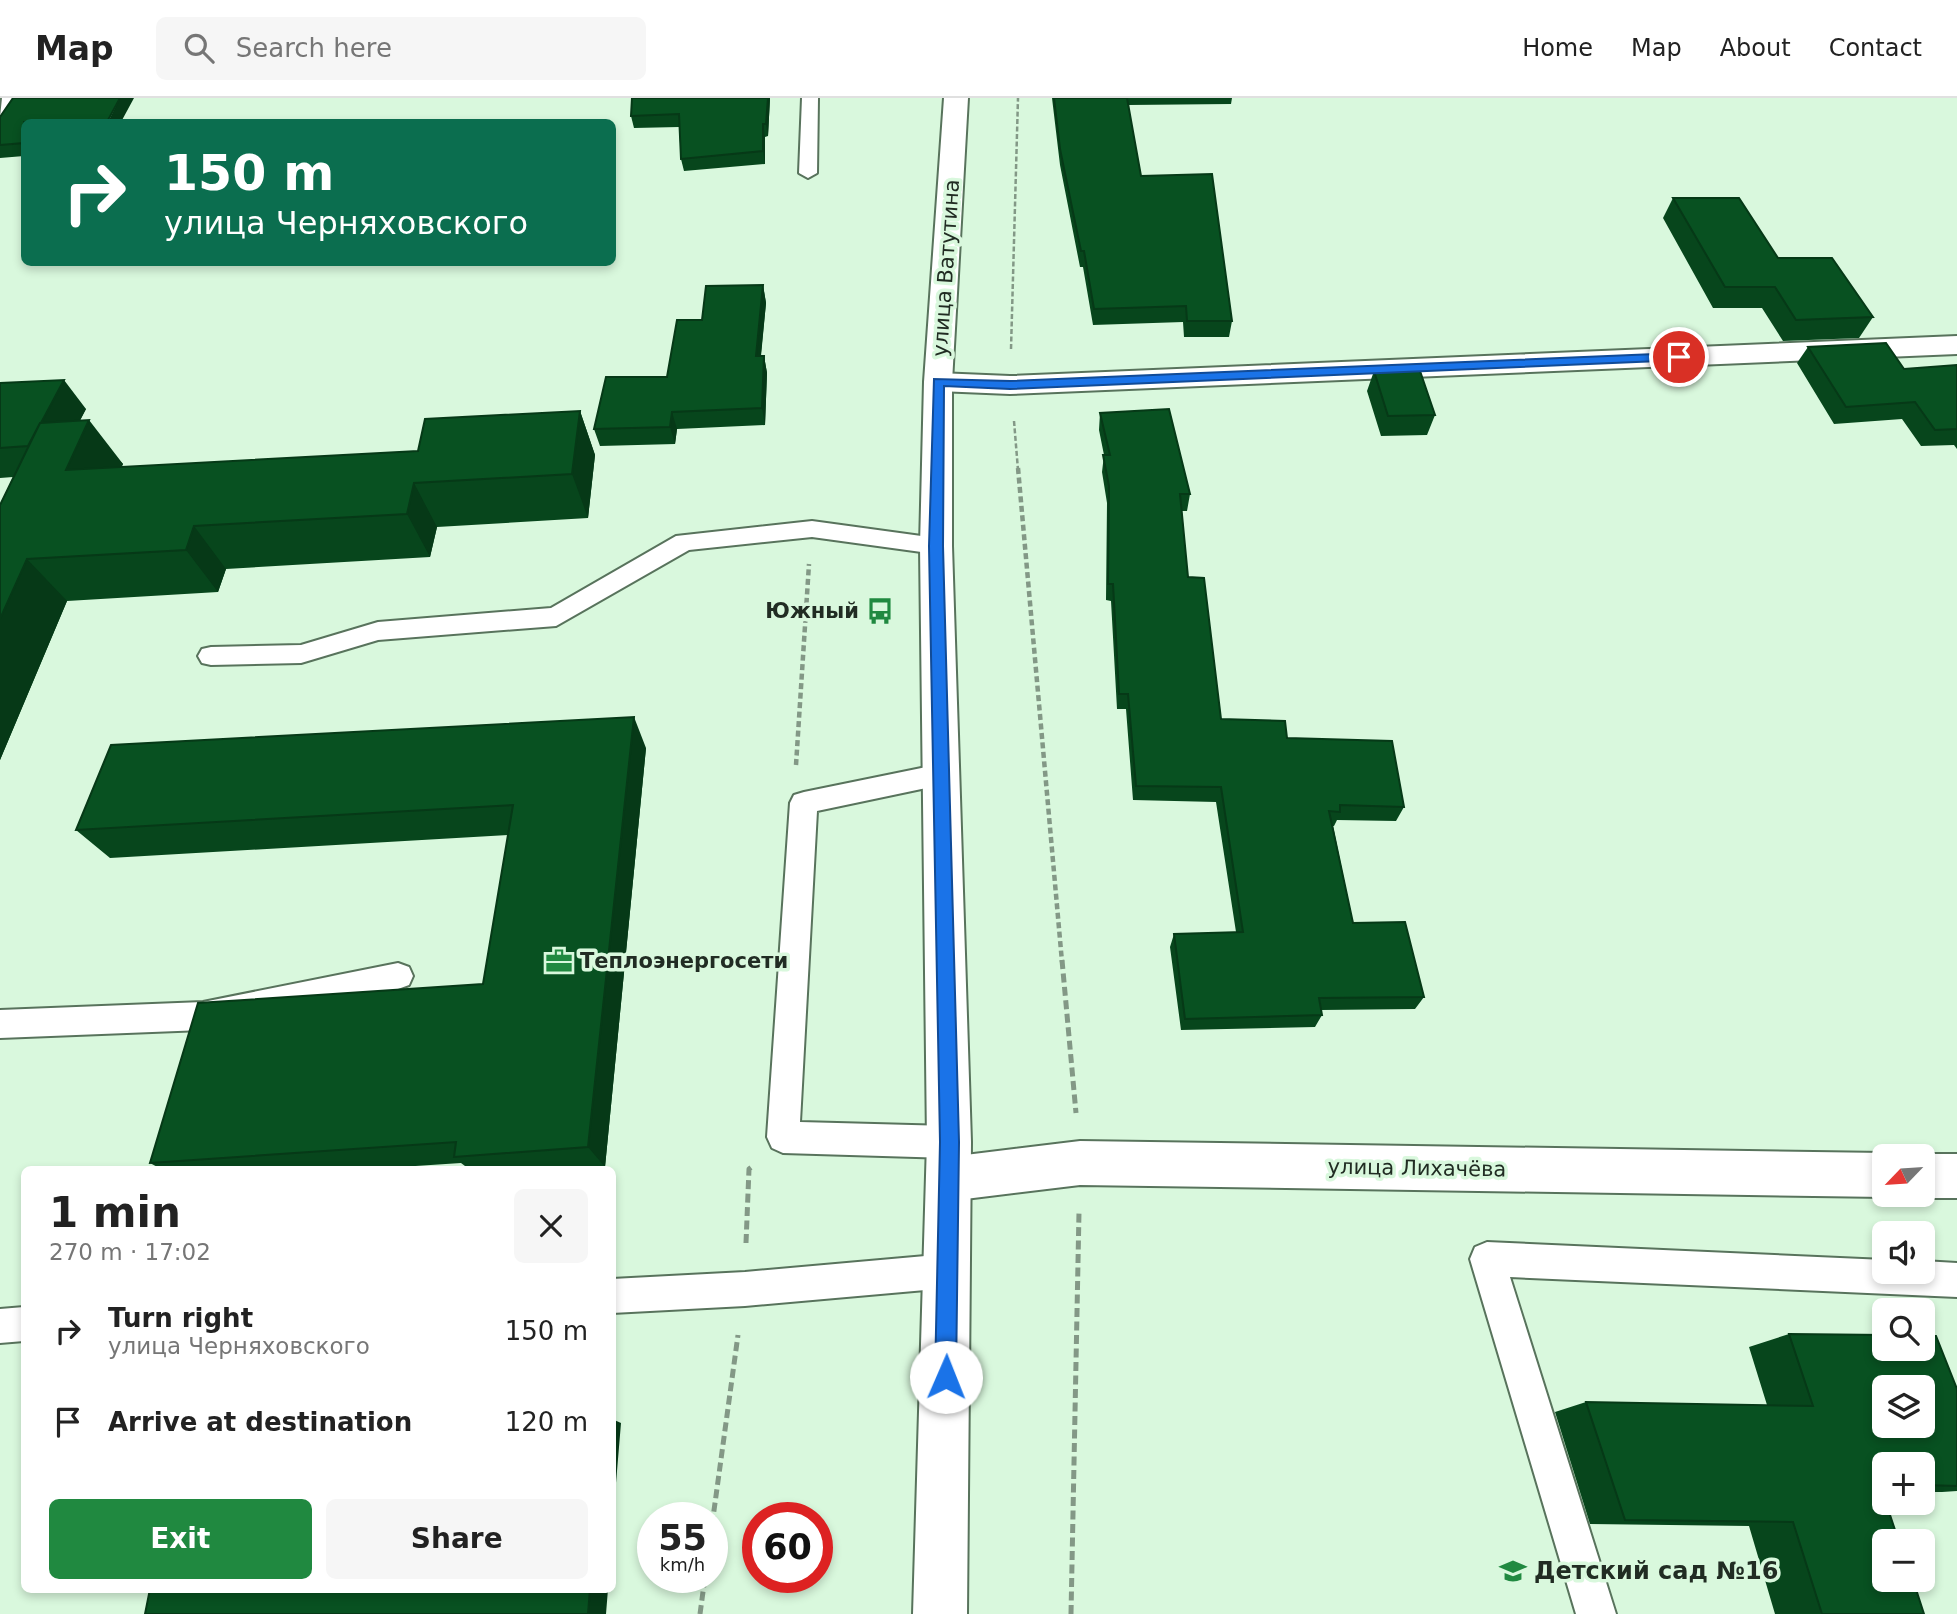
<!DOCTYPE html>
<html lang="en">
<head>
<meta charset="utf-8">
<style>
	:root { --surface:#fff; --page:#f6f6f6; --text:#222; --muted:#767676; --line:#e0e0e0; --accent:#208940 }
	body { margin:0; font-family:"DejaVu Sans",sans-serif; background:var(--page); color:var(--text); height:100vh; display:flex; flex-direction:column; font-size:26px; white-space:nowrap }
	* { box-sizing:border-box; margin:0 }
	p { font-size:23px; color:var(--muted) }
	.icon { flex:none; width:38px; height:38px; fill:none; stroke:currentColor; stroke-width:2; stroke-linecap:round; stroke-linejoin:round }
	.map { position:relative; flex:1; overflow:hidden }
	.drawer { position:absolute; left:21px; top:1068px; width:595px; height:427px; display:flex; flex-direction:column; background:var(--surface); border-radius:10px; box-shadow:0 4px 10px #0003 }
	.drawer>* { flex:none }
	.guide { position:absolute; left:21px; top:21px; width:595px; height:147px; border-radius:10px; box-shadow:0 4px 10px #0003; background:#0b6e4f; color:#fff; overflow:hidden }
	.needle { width:46px; rotate:245deg }
	.buttons { position:absolute; left:1872px; top:1046px; display:grid; gap:14px }
	.buttons a { display:grid; place-items:center; width:63px; height:63px; border-radius:10px; background:var(--surface); box-shadow:0 4px 10px #0003; font-size:35px }
	.speed { position:absolute; left:637px; top:1404px; display:flex; gap:14px; font-size:35px; font-weight:700; text-align:center }
	.speed>* { display:grid; place-content:center; width:91px; height:91px; border-radius:50%; background:var(--surface); box-shadow:0 4px 10px #0003; line-height:1 }
	.speed small { font-size:18px; font-weight:400 }
	.speed .limit { border:10px solid #d22; background:#fff; color:#111 }
	.pin { position:absolute; display:grid; place-items:center; width:60px; height:60px; color:#fff; margin:-30px; border:4px solid #fff; border-radius:50%; box-shadow:0 2px 7px #0007 }
	.me { position:absolute; width:77px; margin:-38px; rotate:1deg; stroke-linejoin:round; filter:drop-shadow(0 0 5px #0008) }
	.turn { display:flex; align-items:center; gap:24px; height:147px; padding:0 28px; font-size:32px }
	.turn .icon { width:91px; height:91px; stroke-width:2.5 }
	.turn b { display:block; font-size:49px; line-height:60px }
	.round { display:grid; place-items:center; flex:none; width:74px; height:74px; border-radius:10px; background:var(--page) }
	.overview { display:flex; align-items:center; justify-content:space-between; height:119px; padding:0 28px }
	h1 { font-size:42px; font-weight:700; line-height:52px }
	.cta { display:flex; gap:14px; margin-top:auto; padding:14px 28px }
	.cta a { flex:1; height:80px; border-radius:10px; background:var(--accent); color:#fff; font-size:28px; font-weight:700; line-height:80px; text-align:center }
	.cta a+a { background:var(--page); color:var(--text) }
	ul { padding:0; list-style:none }
	li { display:flex; align-items:center; gap:21px; height:91px; padding:0 28px }
	li div { flex:1 }
	li b { display:block; font-size:26px }
	li em { font-style:normal }
	header { display:flex; align-items:center; gap:42px; box-sizing:border-box; height:98px; padding:0 35px; background:var(--surface); border-bottom:2px solid var(--line) }
	header strong { font-size:33px }
	nav { display:flex; gap:38px; margin-inline-start:auto; font-size:24px }
	.search { width:490px; height:63px; background:var(--page); display:flex; align-items:center; gap:18px; box-sizing:border-box; padding:0 24px; border-radius:10px; color:var(--muted); font-size:26px }
	.map>svg:first-child { display:block }
	.lines { fill:none; stroke-linecap:round; stroke-linejoin:round }
	.lane-casing { stroke:#58735c; stroke-width:4 }
	.street-casing { stroke:#58735c; stroke-width:4 }
	.primary-casing { stroke:#58735c; stroke-width:4 }
	.path-far2 { stroke:#839886; stroke-width:2.5; stroke-dasharray:5 2.5; stroke-linecap:butt }
	.path-far1 { stroke:#839886; stroke-width:4.5; stroke-dasharray:6 3.5; stroke-linecap:butt }
	.path { stroke:#839886; stroke-width:5; stroke-dasharray:9 4.5; stroke-linecap:butt }
	.lane { fill:#fff; fill-rule:evenodd }
	.street { fill:#fff; fill-rule:evenodd }
	.primary { fill:#fff; fill-rule:evenodd }
	.wall { fill:#07461c }
	.shaded-wall { fill:#063917 }
	.building { fill:#085121; stroke:#063917; stroke-width:2; fill-rule:evenodd }
	.route { fill:#1a73e8; stroke:#114b97; stroke-width:2 }
	.labels { text-anchor:middle; dominant-baseline:central; stroke-width:7; stroke-linejoin:round; paint-order:stroke }
	.street-label { font-size:21px; fill:#212c23; stroke:#d9f8dd }
	.poi-label { font-size:21px; font-weight:bold; fill:#212c23; stroke:#d9f8dd; text-anchor:end }
	.near-poi-label { font-size:24px; font-weight:bold; fill:#212c23; stroke:#d9f8dd; text-anchor:start }
</style>
</head>
<body>
<header>
<strong>Map</strong>
<div class="search"><svg class="icon" aria-label="search" viewBox="0 0 24 24"><circle cx="10" cy="10" r="6"/><path d="M15 15l6 6"/></svg>Search here</div>
<nav><a>Home</a><a>Map</a><a>About</a><a>Contact</a></nav>
</header>
<div class="map">
<svg width="1957" height="1516" viewBox="0 0 1957 1516">
	<rect width="100%" height="100%" fill="#d9f8dd"/>
	<g class="lines">
		<defs>
			<path id="lane" d="M2,0H19L6,18L0,19Z
				M802,0H818L817,75L808,80L799,75Z
				M812,423L936,440L944,442L948,448L944,454L936,456L812,439L689,452L556,528L378,542L301,565L211,567L202,565L198,558L202,551L211,549L301,547L378,524L551,510L676,438Z
				M941,666L950,669L954,677L950,685L817,713L800,1024L949,1028L960,1033L965,1044L960,1055L949,1060L783,1055L772,1050L767,1039L790,705L794,697L804,694Z
				M398,865L409,869L413,878L409,887L398,891L203,932L0,940V912L203,904Z
				M1487,1144L1885,1162V1174H1923V1163L1957,1165V1199L1510,1179L1616,1516H1576L1470,1161L1475,1149Z
				M948,1156L960,1161L965,1173L960,1185L948,1190L745,1208L612,1215V1181L745,1174Z
				M24,1209V1243L0,1245V1211Z"/>
			<path id="street" d="M1957,238V256L1010,296L938,293L928,290L924,284L928,278L938,275L1010,278Z
				M1080,1043L1885,1055L1895,1059H1885V1097H1890L1885,1099L1080,1087L949,1103L933,1097L926,1081L933,1065L949,1059Z
				M1923,1056H1957V1100H1923L1916,1097H1923V1059H1916Z"/>
			<path id="primary" d="M944,0H968L952,284V448L971,1044L967,1516H913L927,1044L920,448L924,284Z"/>
		</defs>
		<use href="#lane" class="lane-casing"/>
		<use href="#street" class="street-casing"/>
		<use href="#primary" class="primary-casing"/>
		<path class="path-far2" d="M1011,251L1018,0
			M1014,323L1018,372"/>
		<path class="path-far1" d="M1018,370L1062,864
			M796,667L809,466"/>
		<path class="path" d="M1062,862L1076,1015
			M746,1145L749,1071L753,1068
			M712,1427L738,1237
			M700,1516L705,1479
			M1071,1516L1079,1114"/>
		<use href="#lane" class="lane"/>
		<use href="#street" class="street"/>
		<use href="#primary" class="primary"/>
	</g>
	<path class="wall" d="M770,0L768,38L765,39V66L684,73L681,61L679,29L634,30L631,18Z
		M1052,0H1232L1231,6L1128,7L1141,78L1232,223L1229,239H1184L1183,224L1093,227L1083,169H1080L1060,67Z
		M0,19L121,24H24V58L0,60Z
		M1673,100L1778,160L1873,219L1859,240L1783,243L1762,210H1713L1663,120Z
		M763,187L766,205L761,258H764L767,275L765,327L677,331L675,346L600,348L594,331L667,279L702,222Z
		M1808,249L1904,271L1957,267V351L1954,347L1921,348L1902,321L1834,326L1797,265Z
		M1374,273L1435,317L1427,337L1381,338L1367,293Z
		M0,285L86,311L80,322L123,366L121,369L418,353L580,313L595,357L588,420L437,429L430,459L226,471L218,494L67,503L0,662V407L13,379L0,380Z
		M1100,315L1190,396L1187,413H1182L1188,479L1221,621L1287,640L1404,709L1396,723L1337,722L1334,728H1333L1353,825L1424,899L1415,911L1321,912L1322,917L1315,929L1181,932L1170,849L1174,836L1236,834L1216,704L1133,702L1126,611H1117L1111,503L1106,502L1107,405L1102,374L1104,357L1099,332Z
		M646,650L605,1069L571,1071H469L461,1065L370,1071H161L150,1065L483,886L508,737L110,760L76,732Z
		M1789,1236L1957,1291V1393L1942,1394H1923V1367H1885V1393H1882L1924,1516H1775L1749,1428L1590,1426L1555,1314L1586,1304L1767,1307L1749,1249Z"/>
	<path class="shaded-wall" d="M120,0H134L121,24H108Z
		M768,0H770L768,38L766,26Z
		M763,26L765,39V66L763,53Z
		M763,187L766,205L759,275L756,258Z
		M764,258L767,275L765,327L762,310Z
		M64,282L86,311L52,377L29,348Z
		M580,313L595,357L588,420L572,376Z
		M672,314L677,331L675,346L670,329Z
		M89,322L123,366L102,416L66,372Z
		M414,385L437,429L430,459L407,416Z
		M194,428L226,471L218,494L186,452Z
		M27,461L67,503L0,662V521Z
		M634,619L646,650L605,1069L588,1049Z
		M612,1321L621,1325L612,1433Z
		M590,1491H608L606,1516H588Z"/>
	<path class="building" d="M13,0H120L107,24H24V45L0,47V19Z
		M632,0H768L766,26H763V53L681,61L679,16L631,18Z
		M1054,0H1127L1141,78L1212,76L1232,223H1187L1186,208L1094,211L1084,153H1081L1060,51Z
		M1673,100H1739L1778,160H1832L1873,219L1796,222L1775,189H1725Z
		M763,187L756,258H764L762,310L672,314L670,329L594,331L606,279H667L677,222H702L706,188Z
		M1886,245L1904,271L1957,267V331L1935,332L1915,304L1846,309L1808,249Z
		M1374,273H1420L1435,317L1388,318Z
		M64,282L41,325H40L28,348L0,350V285Z
		M1169,311L1190,396H1180L1188,479L1204,480L1221,621L1285,623L1287,640L1392,643L1404,709L1340,707V714L1329,713L1353,825L1405,824L1424,899L1319,900L1322,917L1185,921L1174,836L1243,834L1221,689L1136,688L1128,596H1119L1113,486H1108L1109,388L1103,357H1110L1100,315Z
		M580,313L572,376L414,385L407,416L194,428L186,452L27,461L0,521V407L40,325L89,322L66,372L418,353L425,321Z
		M634,619L588,1049L454,1059L456,1044L150,1065L198,905L483,886L513,707L76,732L111,647Z
		M1789,1236L1885,1237V1251H1923V1238H1936L1957,1291V1388L1923,1387V1367H1885V1387H1879L1885,1405H1886L1899,1444H1885V1482H1913L1924,1516H1822L1793,1424L1625,1422L1586,1304L1813,1308ZM1885,1290H1923V1328H1885Z
		M150,1491H590L588,1516H145Z"/>
	<path class="route" d="M1679,255L1684,259L1683,262L1010,291L944,288L943,448L959,1044L956,1279L953,1286L946,1289L938,1286L935,1279L940,1044L929,448L934,281L1010,283Z"/>
	<defs>
		<symbol id="bus-bare" viewBox="-9 -9 18 18"><path d="M-5-6H5V4H4V6H2V4H-2V6H-4V4H-5ZM-3.5-4V0h7V-4ZM-3.5 1.2v1.5H-2V1.2ZM2 1.2v1.5H3.5V1.2Z" fill="#208940" stroke="#d9f8dd" stroke-width="2.5" paint-order="stroke"/></symbol>
		<symbol id="office-bare" viewBox="-9 -9 18 18"><path d="M-6-3h4V-5.5h4V-3h4V5H-6ZM-1-4.5V-3h2v-1.5ZM-6 0V1H6V0Z" fill="#208940" stroke="#d9f8dd" stroke-width="2.5" paint-order="stroke"/></symbol>
		<symbol id="school-bare" viewBox="-9 -9 18 18"><path d="M0-5L7-2L0 1L-7-2ZM-4 1L0 2.5L4 1V4Q0 6-4 4Z" fill="#208940" stroke="#d9f8dd" stroke-width="2.5" paint-order="stroke"/></symbol>
	</defs>
	<g fill-rule="evenodd">
		<use href="#bus-bare" x="861" y="494" width="38" height="38"/>
		<use href="#office-bare" x="540" y="844" width="38" height="38"/>
		<use href="#school-bare" x="1494" y="1454" width="38" height="38"/>
	</g>
	<g class="labels">
		<g class="street-label">
			<text transform="translate(946 170) rotate(-86)">улица Ватутина</text>
			<text transform="translate(1417 1070) rotate(1)">улица Лихачёва</text>
		</g>
		<g class="poi-label">
			<text x="859" y="513">Южный</text>
			<text x="580" y="863" text-anchor="start">Теплоэнергосети</text>
		</g>
		<g class="near-poi-label">
			<text x="1534" y="1473">Детский сад №16</text>
		</g>
	</g>
</svg>
<div class="buttons">
<a><svg class="needle" viewBox="-14 -14 28 28"><path d="M0-13l5 13h-10z" fill="#e53935"/><path d="M0 13l5-13h-10z" fill="#767676"/></svg></a>
<a><svg class="icon" aria-label="sound" viewBox="0 0 24 24"><path d="M4 9h4l5-4v14l-5-4H4zM17 9q2 3 0 6"/></svg></a>
<a><svg class="icon" aria-label="search" viewBox="0 0 24 24"><circle cx="10" cy="10" r="6"/><path d="M15 15l6 6"/></svg></a>
<a><svg class="icon" aria-label="layers" viewBox="0 0 24 24"><path d="M12 4l9 5-9 5-9-5zM3 14l9 5 9-5"/></svg></a>
<a>+</a>
<a>−</a>
</div>
<div class="speed"><div>55<small>km/h</small></div><div class="limit">60</div></div>
<div class="pin" style="left:1679px;top:259px;background:#d93025"><svg class="icon" aria-label="arrive" viewBox="0 0 24 24"><path d="M6 21V4h12l-3 4 3 4H6"/></svg></div>
<svg class="me" style="left:946px;top:1279px" viewBox="-20 -20 40 40"><circle r="19" fill="#fff"/><path d="M0-13L10 11 0 6-10 11z" fill="#1a73e8"/></svg>
<div class="guide">
<div class="turn"><svg class="icon" aria-label="right" viewBox="0 0 24 24"><path d="M7 20v-9h11M14 6l5 5-5 5"/></svg><div><b>150 m</b>улица Черняховского</div></div>
</div>
<section class="drawer">
<div class="overview"><div><h1>1 min</h1><p>270 m · 17:02</p></div><a class="round"><svg class="icon" aria-label="close" viewBox="0 0 24 24"><path d="M6 6l12 12M18 6L6 18"/></svg></a></div>
<ul>
<li><svg class="icon" aria-label="right" viewBox="0 0 24 24"><path d="M7 20v-9h11M14 6l5 5-5 5"/></svg><div><b>Turn right</b><p>улица Черняховского</p></div><em>150 m</em></li>
<li><svg class="icon" aria-label="arrive" viewBox="0 0 24 24"><path d="M6 21V4h12l-3 4 3 4H6"/></svg><div><b>Arrive at destination</b></div><em>120 m</em></li>
</ul>
<div class="cta"><a>Exit</a><a>Share</a></div>
</section>
</div>
</body>
</html>
